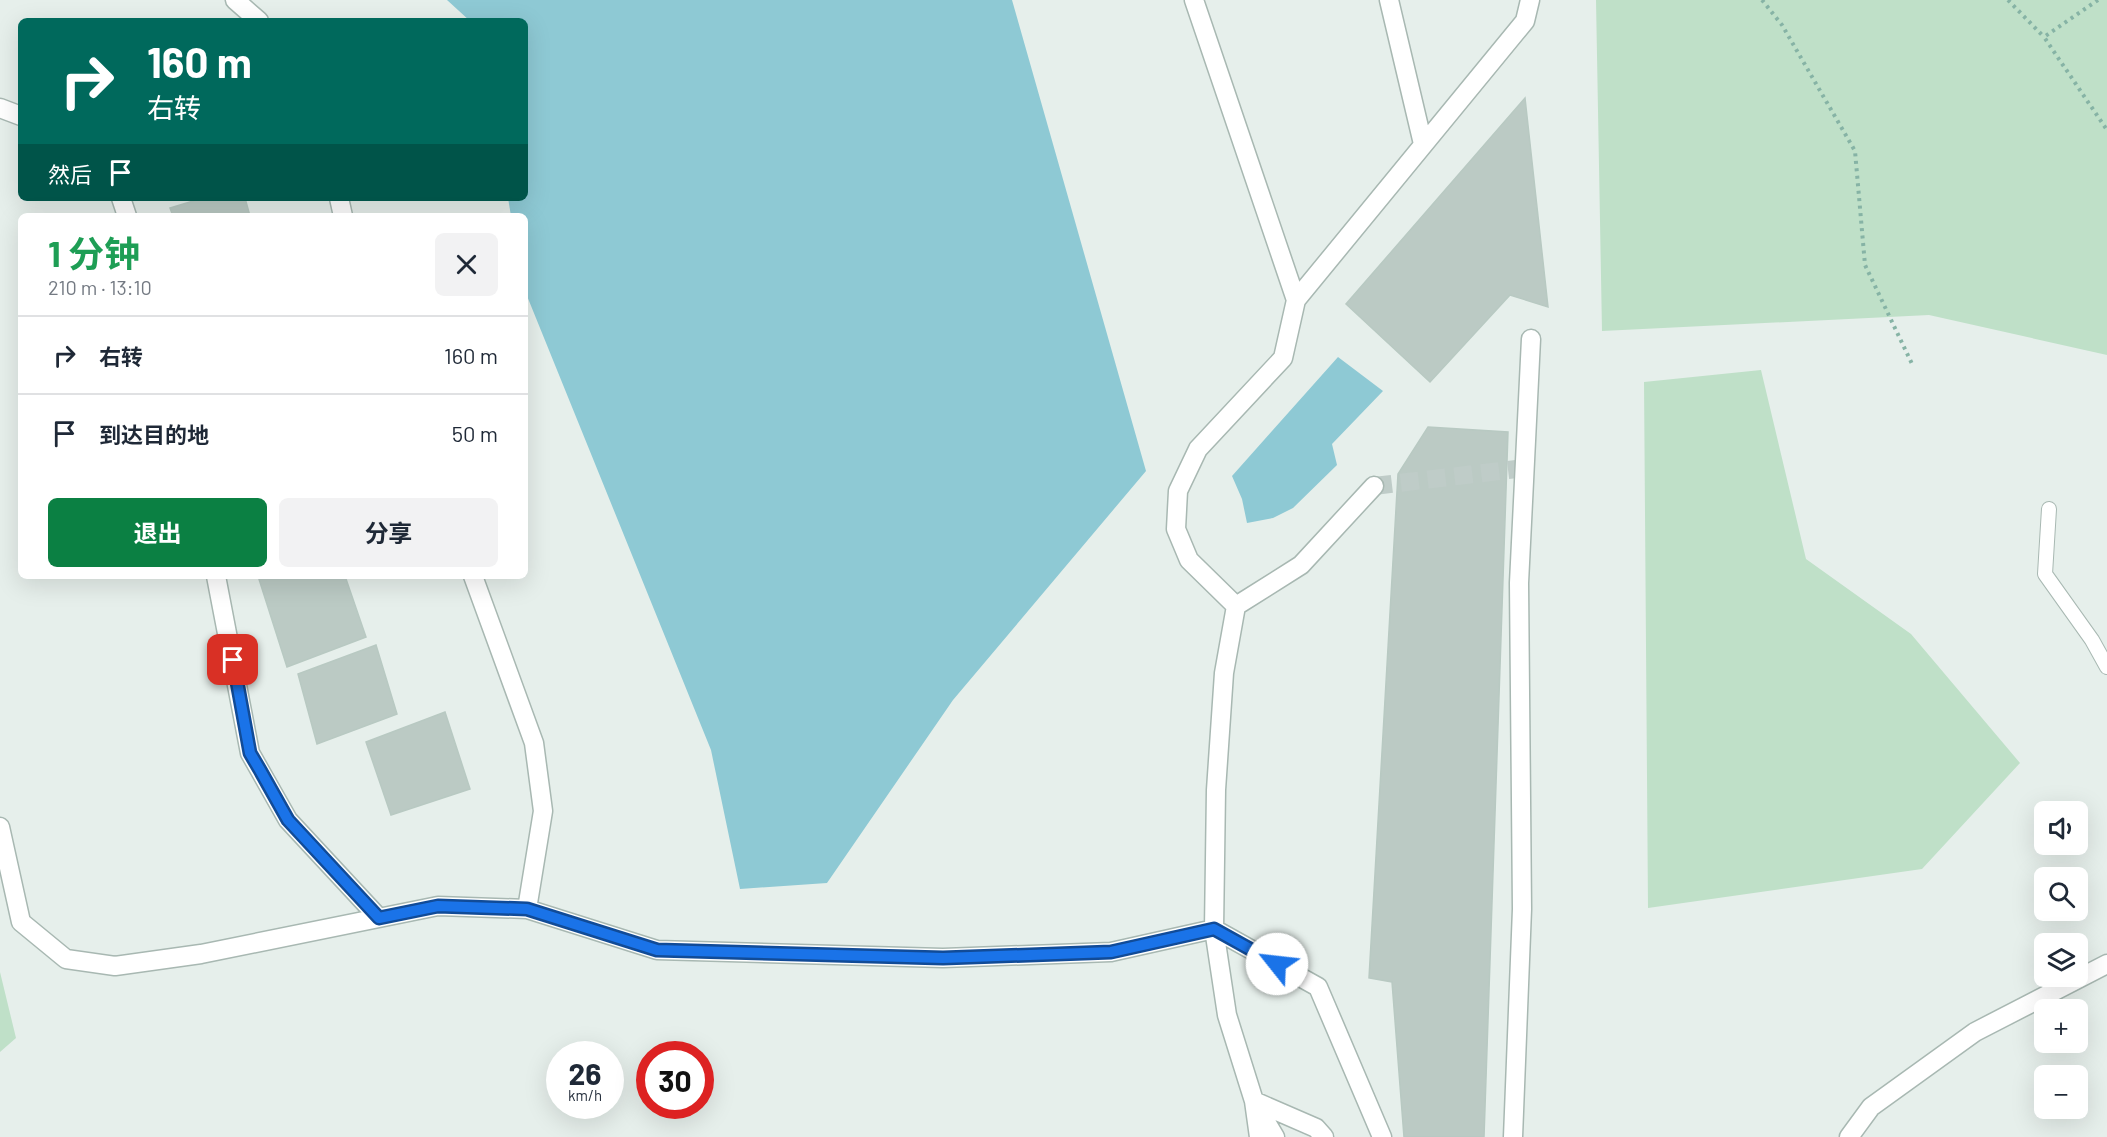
<!DOCTYPE html>
<html lang="zh">
<head>
<meta charset="utf-8">
<style>
	:root { --surface:#fff; --page:#f2f2f3; --text:#1f2937; --muted:#747a83; --line:#e0e1e3; --accent:#0b8043 }
	body { margin:0; font-family:Barlow,"Noto Sans SC",sans-serif; background:var(--page); color:var(--text); height:100vh; display:flex; flex-direction:column; font-size:22px; white-space:nowrap }
	* { box-sizing:border-box; margin:0 }
	p { font-size:20px; color:var(--muted) }
	.icon { flex:none; width:33px; height:33px; fill:none; stroke:currentColor; stroke-width:2; stroke-linecap:round; stroke-linejoin:round }
	.map { position:relative; flex:1; overflow:hidden }
	.drawer { position:absolute; left:18px; top:213px; width:510px; height:366px; display:flex; flex-direction:column; background:var(--surface); border-radius:9px; box-shadow:0 6px 24px #0002 }
	.drawer>* { flex:none }
	.top-card { position:absolute; left:18px; top:18px; width:510px; height:183px; border-radius:9px; box-shadow:0 6px 24px #0002; background:#00695c; color:#fff; overflow:hidden }
	.fabs { position:absolute; left:2034px; top:801px; display:grid; gap:12px }
	.fabs a { display:grid; place-items:center; width:54px; height:54px; border-radius:9px; background:var(--surface); box-shadow:0 6px 24px #0002; font-size:30px }
	.speed { position:absolute; left:546px; top:1041px; display:flex; gap:12px; font-size:30px; font-weight:700; text-align:center }
	.speed>* { display:grid; place-content:center; width:78px; height:78px; border-radius:50%; background:var(--surface); box-shadow:0 6px 24px #0002; line-height:1 }
	.speed small { font-size:15px; font-weight:400 }
	.speed .limit { border:9px solid #d22; background:#fff; color:#111 }
	.pin { position:absolute; display:grid; place-items:center; width:51px; height:51px; color:#fff; margin:-26px; border-radius:12px; box-shadow:0 3px 9px #0006 }
	.me { position:absolute; width:66px; margin:-33px; rotate:299deg; stroke-linejoin:round; filter:drop-shadow(0 0 4px #0008) }
	.turn { display:flex; align-items:center; gap:21px; height:126px; padding:0 30px; font-size:27px }
	.turn .icon { width:78px; height:78px; stroke-width:2.5 }
	.turn b { display:block; font-size:42px; line-height:51px }
	.then { display:flex; align-items:center; height:57px; padding:0 30px; background:#0003; gap:12px; font-size:22px }
	.round { display:grid; place-items:center; flex:none; width:63px; height:63px; border-radius:9px; background:var(--page) }
	.summary { display:flex; align-items:center; justify-content:space-between; height:102px; padding:0 30px }
	h1 { font-size:36px; font-weight:700; line-height:45px; color:#1e9e55 }
	.cta { display:flex; gap:12px; margin-top:auto; padding:12px 30px }
	.cta a { flex:1; height:69px; border-radius:9px; background:var(--accent); color:#fff; font-size:24px; font-weight:700; line-height:69px; text-align:center }
	.cta a+a { background:var(--page); color:var(--text) }
	ul { padding:0; list-style:none }
	li { display:flex; align-items:center; gap:18px; height:78px; padding:0 30px; border-top:2px solid var(--line) }
	li div { flex:1 }
	li b { display:block; font-size:22px }
	li em { font-style:normal }
	.map>svg:first-child { display:block }
	.green { fill:#bfe0c8 }
	.water { fill:#8ec9d4 }
	.building { fill:#bbcac4; stroke:#b8c9c2; stroke-width:1.5 }
	.lines { fill:none; stroke-linecap:round; stroke-linejoin:round }
	.minor-tunnel { stroke:#bfccc8; stroke-width:18; stroke-dasharray:18 9; stroke-linecap:butt }
	.service-casing { stroke:#a8b8b2; stroke-width:16 }
	.minor-casing { stroke:#a8b8b2; stroke-width:21 }
	.path { stroke:#86b3a5; stroke-width:4; stroke-dasharray:3 4.5; stroke-linecap:butt }
	.service { stroke:#fff; stroke-width:14 }
	.minor { stroke:#fff; stroke-width:18 }
	.route-casing { stroke:#114b97; stroke-width:15 }
	.route { stroke:#1a73e8; stroke-width:10 }
</style>
</head>
<body>
<div class="map">
<svg width="2107" height="1137" viewBox="0 0 2107 1137">
	<rect width="100%" height="100%" fill="#e6efeb"/>
	<path class="green" d="M1596,0H2107V355L1929,315L1602,331Z
		M1761,370L1806,559L1911,634L2020,763L1922,869L1648,908L1644,382Z
		M0,972L16,1038L0,1052Z"/>
	<path class="water" d="M447,0H1012L1146,471L953,700L827,883L740,889L711,750L525,291V216H511L508,198H525V21H470Z
		M1338,357L1383,391L1332,444L1337,465L1293,508L1273,518L1247,523L1242,499L1232,476Z"/>
	<path class="building" d="M1525,98L1548,307L1510,295L1430,382L1346,304Z
		M203,198H245L250,216H173L170,208Z
		M1428,427L1508,432L1484,1137H1404L1392,982L1369,978L1398,474Z
		M258,576H345L366,637L287,667Z
		M376,645L397,714L317,744L298,674Z
		M445,712L470,789L391,815L366,742Z"/>
	<g class="lines">
		<path class="minor-tunnel" d="M1374,486L1525,468"/>
		<defs>
			<path id="service" d="M2049,509L2045,574L2092,640L2107,667"/>
			<path id="minor" d="M235,0L259,21
				M1194,0L1296,300
				M1389,0L1423,144
				M0,108L21,116
				M121,198L127,216
				M339,198L343,216
				M216,576L250,753L288,820L379,918
				M473,576L534,743L543,811L527,909
				M1236,606L1189,560L1176,529L1178,491L1198,449L1283,358L1296,300L1525,21L1530,0
				M0,827L21,922L66,959L115,966L201,954L438,906L527,909L657,950L943,958L1111,952L1214,929L1318,987L1382,1137
				M1254,1101L1316,1128L1324,1137
				M1259,1110L1275,1137
				M1259,1137L1254,1101L1227,1015L1214,929L1216,790L1224,673L1236,606L1301,565L1374,486
				M1513,1137L1522,909L1519,583L1531,339
				M1849,1137L1871,1107L1975,1032L2107,964"/>
		</defs>
		<use href="#service" class="service-casing"/>
		<use href="#minor" class="minor-casing"/>
		<path class="path" d="M1762,0L1782,25L1855,151L1865,265L1913,366
			M2008,0L2044,37
			M2098,0L2044,37L2107,130"/>
		<use href="#service" class="service"/>
		<use href="#minor" class="minor"/>
	</g>
	<g class="lines">
		<defs>
			<path id="route" d="M233,660L250,753L260,770L288,820L379,918L438,906L527,909L657,950L943,958L1111,952L1214,929L1277,964"/>
		</defs>
		<use href="#route" class="route-casing"/>
		<use href="#route" class="route"/>
	</g>
</svg>
<div class="fabs">
<a><svg class="icon" aria-label="sound" viewBox="0 0 24 24"><path d="M4 9h4l5-4v14l-5-4H4zM17 9q2 3 0 6"/></svg></a>
<a><svg class="icon" aria-label="search" viewBox="0 0 24 24"><circle cx="10" cy="10" r="6"/><path d="M15 15l6 6"/></svg></a>
<a><svg class="icon" aria-label="layers" viewBox="0 0 24 24"><path d="M12 4l9 5-9 5-9-5zM3 14l9 5 9-5"/></svg></a>
<a>+</a>
<a>−</a>
</div>
<div class="speed"><div>26<small>km/h</small></div><div class="limit">30</div></div>
<div class="pin" style="left:233px;top:660px;background:#d93025"><svg class="icon" aria-label="arrive" viewBox="0 0 24 24"><path d="M6 21V4h12l-3 4 3 4H6"/></svg></div>
<svg class="me" style="left:1277px;top:964px" viewBox="-20 -20 40 40"><circle r="19" fill="#fff"/><path d="M0-13L10 11 0 6-10 11z" fill="#1a73e8"/></svg>
<div class="top-card">
<div class="turn"><svg class="icon" aria-label="right" viewBox="0 0 24 24"><path d="M7 20v-9h11M14 6l5 5-5 5"/></svg><div><b>160 m</b>右转</div></div>
<div class="then">然后<svg class="icon" aria-label="arrive" viewBox="0 0 24 24"><path d="M6 21V4h12l-3 4 3 4H6"/></svg></div>
</div>
<section class="drawer">
<div class="summary"><div><h1>1 分钟</h1><p>210 m · 13:10</p></div><a class="round"><svg class="icon" aria-label="close" viewBox="0 0 24 24"><path d="M6 6l12 12M18 6L6 18"/></svg></a></div>
<ul>
<li><svg class="icon" aria-label="right" viewBox="0 0 24 24"><path d="M7 20v-9h11M14 6l5 5-5 5"/></svg><div><b>右转</b></div><em>160 m</em></li>
<li><svg class="icon" aria-label="arrive" viewBox="0 0 24 24"><path d="M6 21V4h12l-3 4 3 4H6"/></svg><div><b>到达目的地</b></div><em>50 m</em></li>
</ul>
<div class="cta"><a>退出</a><a>分享</a></div>
</section>
</div>
</body>
</html>
